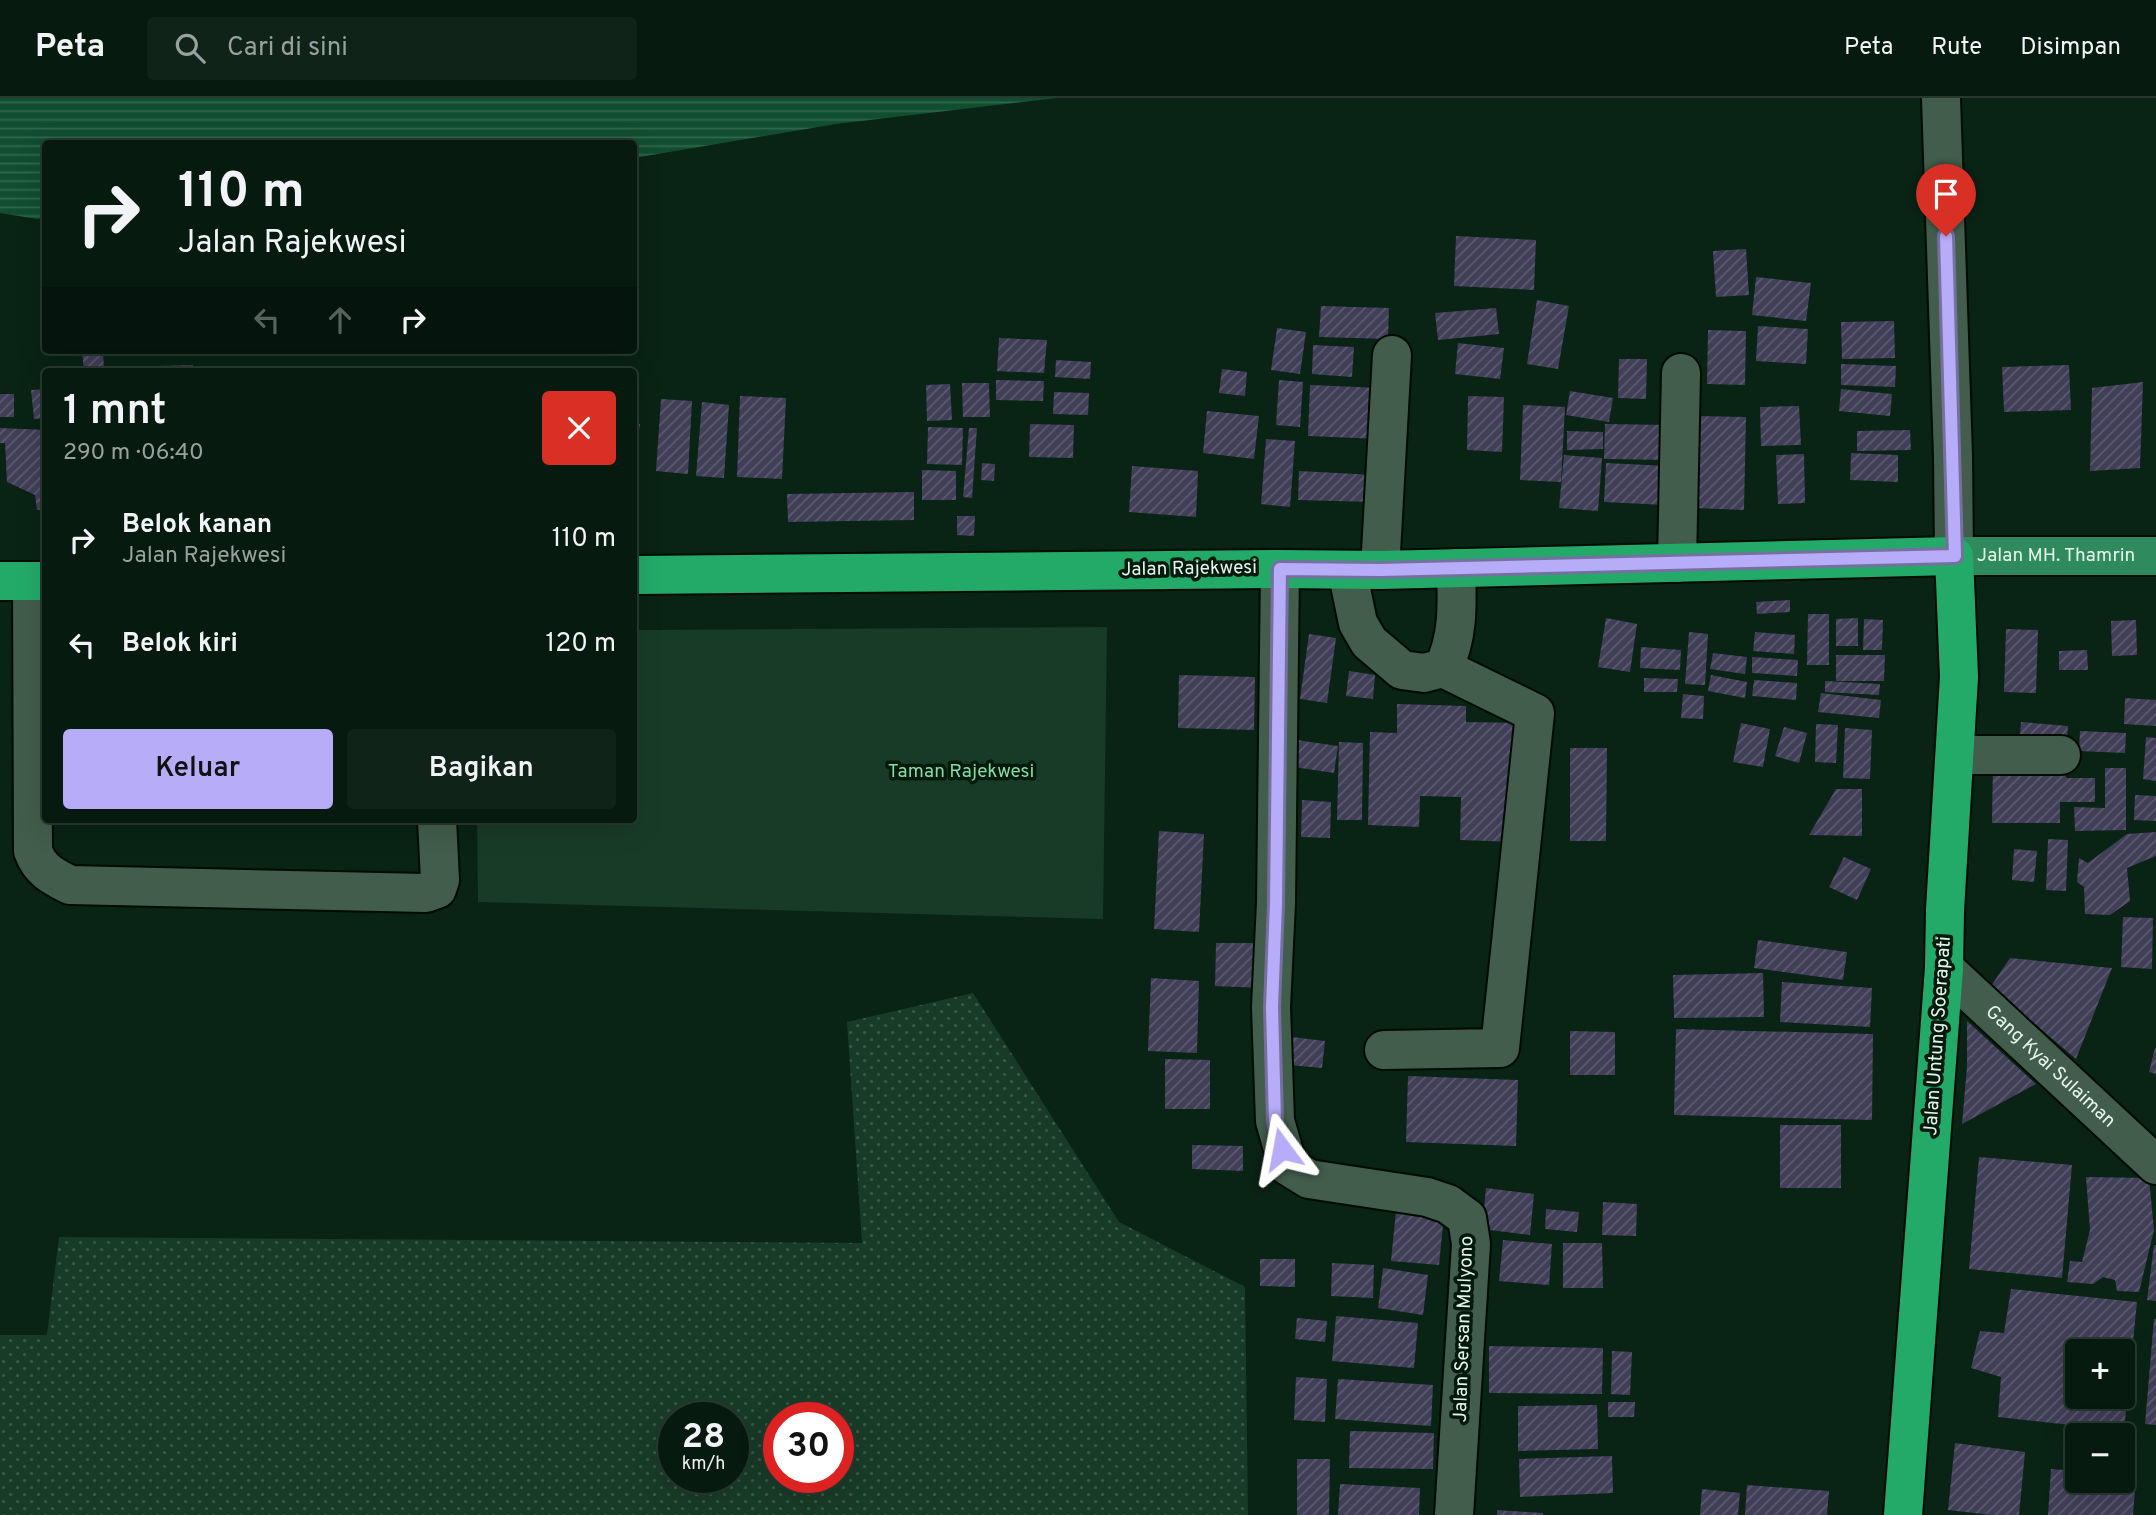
<!DOCTYPE html>
<html lang="id">
<head>
<meta charset="utf-8">
<style>
	:root { --surface:#071a10; --page:#102319; --text:#f1f3f6; --muted:#98a19f; --line:#283830; --accent:#b6acf8 }
	body { margin:0; font-family:Overpass,sans-serif; background:var(--page); color:var(--text); height:100vh; display:flex; flex-direction:column; font-size:26px; white-space:nowrap }
	* { box-sizing:border-box; margin:0 }
	p { font-size:23px; color:var(--muted) }
	.icon { flex:none; width:38px; height:38px; fill:none; stroke:currentColor; stroke-width:2; stroke-linecap:round; stroke-linejoin:round }
	.map { position:relative; flex:1; overflow:hidden }
	.panel { position:absolute; left:42px; top:270px; width:595px; height:455px; display:flex; flex-direction:column; background:var(--surface); border-radius:7px; box-shadow:0 7px 28px #0002,0 0 0 2px var(--line) }
	.panel>* { flex:none }
	.top-card { position:absolute; left:42px; top:42px; width:595px; height:214px; border-radius:7px; box-shadow:0 7px 28px #0002,0 0 0 2px var(--line); background:#071a10; color:var(--text); overflow:hidden }
	.fabs { position:absolute; left:2065px; top:1241px; display:grid; gap:14px }
	.fabs a { display:grid; place-items:center; width:70px; height:70px; border-radius:7px; background:var(--surface); box-shadow:0 7px 28px #0002,0 0 0 2px var(--line); font-size:35px }
	.speed { position:absolute; left:658px; top:1304px; display:flex; gap:14px; font-size:35px; font-weight:700; text-align:center }
	.speed>* { display:grid; place-content:center; width:91px; height:91px; border-radius:50%; background:var(--surface); box-shadow:0 7px 28px #0002,0 0 0 2px var(--line); line-height:1 }
	.speed small { font-size:18px; font-weight:400 }
	.speed .limit { border:10px solid #d22; background:#fff; color:#111 }
	.pin { position:absolute; display:grid; place-items:center; width:60px; height:60px; color:#fff; margin:-72px -30px; border-radius:50% 50% 50% 0; rotate:-45deg; box-shadow:0 0 7px #0007 }
	.pin .icon { rotate:45deg }
	.me { position:absolute; width:77px; margin:-38px; rotate:347deg; stroke-linejoin:round; filter:drop-shadow(0 0 5px #0008) }
	.turn { display:flex; align-items:center; gap:24px; height:147px; padding:0 21px; font-size:32px }
	.turn .icon { width:91px; height:91px; stroke-width:2.5 }
	.turn b { display:block; font-size:49px; line-height:60px }
	.lanes { display:flex; align-items:center; height:66px; padding:0 21px; background:#0003; justify-content:center; gap:35px; direction:ltr }
	.lanes .off { opacity:.35 }
	.round { display:grid; place-items:center; flex:none; width:74px; height:74px; border-radius:7px; background:var(--page) }
	.head { display:flex; align-items:center; justify-content:space-between; height:119px; padding:0 21px }
	h1 { font-size:42px; font-weight:600; line-height:52px }
	.action { display:flex; gap:14px; margin-top:auto; padding:14px 21px }
	.action a { flex:1; height:80px; border-radius:7px; background:var(--accent); color:#111; font-size:28px; font-weight:600; line-height:80px; text-align:center }
	.action a+a { background:var(--page); color:var(--text) }
	ul { padding:0; list-style:none }
	li { display:flex; align-items:center; gap:21px; height:105px; padding:0 21px }
	li div { flex:1 }
	li b { display:block; font-size:26px }
	li em { font-style:normal }
	header { display:flex; align-items:center; gap:42px; box-sizing:border-box; height:98px; padding:0 35px; background:var(--surface); border-bottom:2px solid var(--line) }
	header strong { font-size:33px }
	nav { display:flex; gap:38px; margin-inline-start:auto; font-size:24px }
	.search { width:490px; height:63px; background:var(--page); display:flex; align-items:center; gap:18px; box-sizing:border-box; padding:0 24px; border-radius:7px; color:var(--muted); font-size:26px }
	.map>svg:first-child { display:block }
	.grass { fill:url(#grass-dots); fill-rule:evenodd }
	.park { fill:#183b27 }
	.water { fill:url(#water-rules) }
	.building { fill:url(#building-hatch); fill-rule:evenodd }
	.lines { fill:none; stroke-linecap:round; stroke-linejoin:round }
	.minor-casing { stroke:#000c02; stroke-width:42 }
	.major-casing { stroke:#000c02; stroke-width:42 }
	.highway-casing { stroke:#000c02; stroke-width:42 }
	.minor { stroke:#425d4b; stroke-width:38 }
	.major { stroke:#2f8b5d; stroke-width:38 }
	.highway { stroke:#23aa69; stroke-width:38 }
	.route-casing { stroke:#7670a1; stroke-width:18 }
	.route { stroke:#b6acf8; stroke-width:12 }
	.labels { text-anchor:middle; dominant-baseline:central; stroke-width:7; stroke-linejoin:round; paint-order:stroke }
	.street-label { font-size:19px; fill:#e6f5eb; stroke:#021a0c }
	.park-label { font-size:19px; fill:#86dba7; stroke:#021a0c }
</style>
</head>
<body>
<header>
<strong>Peta</strong>
<div class="search"><svg class="icon" aria-label="search" viewBox="0 0 24 24"><circle cx="10" cy="10" r="6"/><path d="M15 15l6 6"/></svg>Cari di sini</div>
<nav><a>Peta</a><a>Rute</a><a>Disimpan</a></nav>
</header>
<div class="map">
<svg width="2156" height="1417" viewBox="0 0 2156 1417">
	<defs>
		<pattern id="grass-dots" width="8" height="8" patternUnits="userSpaceOnUse" patternTransform="scale(1.75)"><rect width="8" height="8" fill="#183b27"/><path d="M2 2h.1M6 6h.1" fill="none" stroke="#3a5846" stroke-width="1.8" stroke-linecap="round"/></pattern>
		<pattern id="water-rules" width="6" height="5" patternUnits="userSpaceOnUse" patternTransform="scale(1.75)"><rect width="6" height="5" fill="#104e2f"/><path d="M0 2.5h6" fill="none" stroke="#33684d"/></pattern>
		<pattern id="building-hatch" width="6" height="6" patternUnits="userSpaceOnUse" patternTransform="scale(1.75)"><rect width="6" height="6" fill="#413e58"/><path d="M-1 1l2-2M0 6l6-6M5 7l2-2" fill="none" stroke="#5c5a70"/></pattern>
	</defs>
	<rect width="100%" height="100%" fill="#092315"/>
	<path class="grass" d="M973,895L1119,1124L1245,1189L1248,1417H0V1237H47L59,1139L862,1145L847,924ZM674,1320H733V1379H674ZM779,1320H838V1379H779Z"/>
	<path class="park" d="M1107,529L1103,821L478,804L477,721H634V532Z"/>
	<path class="water" d="M0,0H1057L836,26L634,60V46H46L45,120L37,121L0,115Z"/>
	<path class="building" d="M1456,138L1536,142L1534,192L1454,188Z
		M1746,151L1749,197L1716,199L1713,153Z
		M1756,179L1811,185L1806,223L1752,217Z
		M1537,202L1569,208L1558,271L1527,266Z
		M1321,208L1389,210L1388,241L1319,239Z
		M1496,210L1499,236L1438,242L1435,215Z
		M1894,223L1895,260L1842,261L1841,224Z
		M1758,228L1808,231L1806,266L1756,263Z
		M1277,230L1306,234L1300,276L1271,272Z
		M1708,232L1746,233L1745,287L1707,286Z
		M999,240L1047,242L1044,275L997,273Z
		M1458,245L1504,250L1500,281L1455,276Z
		M1313,247L1354,249L1352,279L1312,276Z
		M82,252H103L104,273H84Z
		M1619,261H1647L1646,301L1618,300Z
		M1056,262L1091,264L1090,281L1055,279Z
		M1841,266L1896,268L1895,289L1841,287Z
		M193,267V273H158V268Z
		M2069,267L2071,312L2004,314L2002,269Z
		M1222,271L1247,274L1245,298L1219,295Z
		M996,282L1044,283L1043,303L996,302Z
		M1279,282L1303,284L1300,329L1276,327Z
		M2143,284L2140,370L2090,373L2092,290Z
		M962,285H989L990,319H963Z
		M950,286L952,322L927,323L926,287Z
		M1310,287L1380,290L1379,341L1308,338Z
		M46,291V320L34,321L31,292Z
		M1841,291L1892,296L1890,318L1839,313Z
		M1570,293L1613,300L1609,324L1566,317Z
		M1054,294L1089,295L1088,317L1053,316Z
		M0,296H14V319H0Z
		M740,298L786,300L782,381L737,379Z
		M1468,298L1504,299L1502,354L1467,352Z
		M661,301L692,303L688,376L656,373Z
		M702,304L729,307L724,380L696,378Z
		M1523,307L1565,309L1561,384L1520,382Z
		M1799,308L1801,347L1761,348L1760,309Z
		M1207,313L1259,318L1254,361L1203,355Z
		M1698,318L1746,319L1744,412L1695,410Z
		M634,325L640,326L636,351H634Z
		M1030,326L1074,327L1073,360L1029,359Z
		M1605,326L1668,327V362L1604,361Z
		M928,329L963,330L962,367L927,366Z
		M0,330L46,332V411L37,412L35,397L7,384L5,345H0Z
		M969,330H977L972,400L963,399Z
		M1910,332L1911,352L1857,353V333Z
		M1567,333L1603,334V351L1567,352Z
		M1266,341L1295,343L1290,409L1261,406Z
		M1851,355L1898,357V384L1850,382Z
		M1804,356L1805,405L1778,406L1776,357Z
		M1564,357L1602,360L1598,413L1559,410Z
		M982,365L995,366L994,383L981,382Z
		M1606,365L1667,368L1665,407L1604,404Z
		M1132,368L1198,373L1196,419L1129,414Z
		M922,372L956,373V402H922Z
		M1299,373L1375,377L1374,404L1298,402Z
		M914,394V422L788,424L787,396Z
		M957,418H975L974,438L957,437Z
		M1790,502V514L1757,516L1756,504Z
		M1808,516H1829V567H1807Z
		M1606,520L1637,526L1630,574L1598,569Z
		M1858,520V548H1836V521Z
		M1864,521L1883,522L1882,552H1863Z
		M2136,522L2137,557L2112,558L2111,523Z
		M2006,531L2038,532L2036,595L2004,594Z
		M1689,534L1708,536L1705,587L1685,586Z
		M1755,534L1795,537L1794,556L1753,553Z
		M1309,536L1336,540L1327,605L1300,601Z
		M1641,549L1681,552L1680,572L1640,570Z
		M2087,552L2088,572H2059V553Z
		M1713,555L1747,559L1745,576L1710,571Z
		M1836,557H1885L1884,583H1836Z
		M1752,559L1798,562L1797,578L1752,575Z
		M1349,573L1375,577L1373,601L1346,598Z
		M1179,577L1255,579L1254,632L1178,630Z
		M1711,577L1747,584L1745,600L1708,593Z
		M1644,580L1678,581L1677,594H1644Z
		M1754,582L1797,585L1796,602L1752,598Z
		M1825,583L1880,586L1879,597L1825,594Z
		M1821,595L1881,602L1879,620L1818,614Z
		M1683,596L1704,598L1703,621L1681,620Z
		M2125,600L2156,602V628L2124,626Z
		M1397,606L1466,608V624L1519,625L1516,744L1460,742L1461,699L1420,698L1419,729L1368,727L1370,634L1397,635Z
		M2021,624L2068,628L2066,653L2019,649Z
		M1741,625L1770,631L1763,669L1733,664Z
		M1816,626L1838,627L1836,665L1815,664Z
		M1784,629L1807,635L1799,665L1775,658Z
		M1845,630L1872,632L1870,681L1843,680Z
		M2080,633L2126,635L2125,655L2079,653Z
		M2146,639L2156,640V683L2143,681Z
		M1297,642L1338,648L1334,675L1294,669Z
		M1339,644L1363,645L1362,722H1337Z
		M1570,650H1607L1606,743H1570Z
		M1993,661H2066V680H2095V704H2060V725H1992Z
		M2105,670H2126V732L2075,733L2074,709L2105,710Z
		M1836,691H1862V738L1809,737Z
		M2135,697L2156,698V723L2134,722Z
		M1302,702L1331,704L1330,740L1301,739Z
		M1159,733L1204,736L1199,834L1154,831Z
		M2156,734V758L2127,770L2130,803L2110,817L2085,816L2084,789L2077,784L2079,760L2088,765L2127,736Z
		M2048,741L2068,742L2066,793L2046,792Z
		M2014,751L2037,753L2034,784L2012,782Z
		M1844,759L1871,771L1857,802L1829,789Z
		M2123,819L2153,820L2152,871L2121,869Z
		M1758,842L1847,854L1843,882L1754,870Z
		M1216,845H1262L1261,890L1215,888Z
		M2010,860L2112,870L2076,961L2037,928L1989,891Z
		M1763,875L1764,919L1674,920L1673,877Z
		M1151,880L1199,883L1197,955L1148,953Z
		M1782,884L1872,890L1870,929L1780,924Z
		M1967,923L2036,986L1962,1026L1967,969Z
		M1676,931L1873,936L1872,1022L1674,1017Z
		M1570,933L1615,934V977H1570Z
		M1292,939L1325,943L1322,970L1289,967Z
		M2155,950H2156V976L2149,974Z
		M1165,961L1210,962V1011H1165Z
		M1408,978L1518,982L1516,1048L1406,1044Z
		M1780,1027H1841V1090H1780Z
		M1192,1047L1243,1048V1073L1192,1071Z
		M1979,1059L2072,1067L2062,1180L1969,1171Z
		M2086,1079L2149,1080L2154,1132L2139,1194L2117,1193L2115,1182L2103,1179L2093,1186L2067,1184L2070,1163L2082,1164L2090,1132Z
		M1486,1090L1534,1096L1530,1137L1482,1131Z
		M1603,1104L1637,1106L1636,1138L1602,1137Z
		M1546,1111L1579,1114L1577,1134L1545,1131Z
		M1396,1113L1444,1117L1439,1167L1391,1163Z
		M1503,1142L1552,1146L1549,1187L1499,1183Z
		M1563,1145H1602L1603,1190H1563Z
		M2154,1147H2156V1203L2147,1202Z
		M1260,1161H1295V1189L1260,1188Z
		M1332,1165L1374,1167L1373,1200L1331,1198Z
		M1383,1170L1428,1177L1423,1217L1378,1210Z
		M2011,1191L2137,1204L2124,1333L1998,1319L2001,1279L1971,1270L1980,1233L2004,1235ZM2077,1253H2123V1298H2077Z
		M1336,1218L1418,1225L1414,1270L1332,1263Z
		M1297,1220L1327,1223L1325,1244L1295,1241Z
		M2154,1221H2156V1327L2145,1326Z
		M1489,1248L1603,1250L1602,1296L1489,1295Z
		M1612,1253L1632,1254L1630,1297L1611,1296Z
		M1296,1279L1327,1281L1325,1324L1294,1322Z
		M1338,1281L1433,1287L1431,1328L1335,1321Z
		M1608,1304H1635L1634,1319H1608Z
		M1597,1307L1598,1351L1518,1353V1308Z
		M1350,1333L1434,1335L1433,1371L1349,1370Z
		M1955,1345L2025,1354L2019,1417H1991L1948,1412Z
		M1612,1358L1613,1395L1520,1399L1519,1361Z
		M1297,1361H1330L1329,1417H1297Z
		M2051,1371L2077,1373V1382H2123V1377L2136,1378L2133,1417H2048Z
		M1340,1386L1420,1390L1419,1417H1338Z
		M1747,1387L1829,1393L1827,1417H1745Z
		M1702,1391L1740,1395L1738,1417H1700Z
		M1497,1412L1543,1415V1417H1497Z"/>
	<g class="lines">
		<defs>
			<g id="minor">
				<path d="M1941,0L1953,358L1954,458"/>
				<path d="M1677,465L1681,275"/>
				<path d="M1280,471L1276,805L1271,909L1275,1023L1288,1068L1309,1081L1427,1099L1448,1106L1467,1120L1471,1146L1454,1417"/>
				<path d="M1347,472L1358,525L1369,544L1402,572L1424,575L1443,570L1535,615L1500,950L1384,952"/>
				<path d="M1380,472L1392,257"/>
				<path d="M32,483L33,753C40,772 52,778 70,787L426,795L437,791L440,782L437,721"/>
				<path d="M1443,570C1459,539 1457,504 1456,470"/>
				<path d="M1955,657H2061"/>
				<path id="s1" d="M1944,870L2156,1067"/>
			</g>
			<g id="major">
				<path id="s2" d="M1954,458H2156"/>
			</g>
			<path id="highway" d="M634,477L1280,471L1380,472L1954,458L1959,579L1945,812L1944,870L1903,1417
				M0,483H46"/>
		</defs>
		<use href="#minor" class="minor-casing"/>
		<use href="#major" class="major-casing"/>
		<use href="#highway" class="highway-casing"/>
		<use href="#minor" class="minor"/>
		<use href="#major" class="major"/>
		<use href="#highway" class="highway"/>
	</g>
	<g class="lines">
		<defs>
			<path id="route" d="M1282,1051L1275,1023L1272,909L1276,805L1280,471L1380,472L1955,458L1946,138"/>
		</defs>
		<use href="#route" class="route-casing"/>
		<use href="#route" class="route"/>
	</g>
	<g class="labels">
		<g class="street-label">
			<text stroke="none"><textPath href="#s2" startOffset="102">Jalan MH. Thamrin</textPath></text>
			<text transform="translate(1189 471) rotate(-1)">Jalan Rajekwesi</text>
			<text transform="translate(1938 938) rotate(-86)">Jalan Untung Soerapati</text>
			<text stroke="none"><textPath href="#s1" startOffset="145">Gang Kyai Sulaiman</textPath></text>
			<text transform="translate(1464 1231) rotate(-88)">Jalan Sersan Mulyono</text>
		</g>
		<g class="park-label">
			<text x="961" y="674">Taman Rajekwesi</text>
		</g>
	</g>
</svg>
<div class="fabs">
<a>+</a>
<a>−</a>
</div>
<div class="speed"><div>28<small>km/h</small></div><div class="limit">30</div></div>
<div class="pin" style="left:1946px;top:138px;background:#d93025"><svg class="icon" aria-label="arrive" viewBox="0 0 24 24"><path d="M6 21V4h12l-3 4 3 4H6"/></svg></div>
<svg class="me" style="left:1282px;top:1051px" viewBox="-20 -20 40 40"><path d="M0-17L14 15 0 8-14 15z" fill="#b6acf8" stroke="#fff" stroke-width="4"/></svg>
<div class="top-card">
<div class="turn"><svg class="icon" aria-label="right" viewBox="0 0 24 24"><path d="M7 20v-9h11M14 6l5 5-5 5"/></svg><div><b>110 m</b>Jalan Rajekwesi</div></div>
<div class="lanes"><svg class="icon off" aria-label="left" viewBox="0 0 24 24"><path d="M17 20v-9H6M10 6l-5 5 5 5"/></svg><svg class="icon off" aria-label="ahead" viewBox="0 0 24 24"><path d="M12 20V5M6 11l6-6 6 6"/></svg><svg class="icon" aria-label="right" viewBox="0 0 24 24"><path d="M7 20v-9h11M14 6l5 5-5 5"/></svg></div>
</div>
<section class="panel">
<div class="head"><div><h1>1 mnt</h1><p>290 m · 06:40</p></div><a class="round" style="background:#d93025;color:#fff"><svg class="icon" aria-label="close" viewBox="0 0 24 24"><path d="M6 6l12 12M18 6L6 18"/></svg></a></div>
<ul>
<li><svg class="icon" aria-label="right" viewBox="0 0 24 24"><path d="M7 20v-9h11M14 6l5 5-5 5"/></svg><div><b>Belok kanan</b><p>Jalan Rajekwesi</p></div><em>110 m</em></li>
<li><svg class="icon" aria-label="left" viewBox="0 0 24 24"><path d="M17 20v-9H6M10 6l-5 5 5 5"/></svg><div><b>Belok kiri</b></div><em>120 m</em></li>
</ul>
<div class="action"><a>Keluar</a><a>Bagikan</a></div>
</section>
</div>
</body>
</html>
